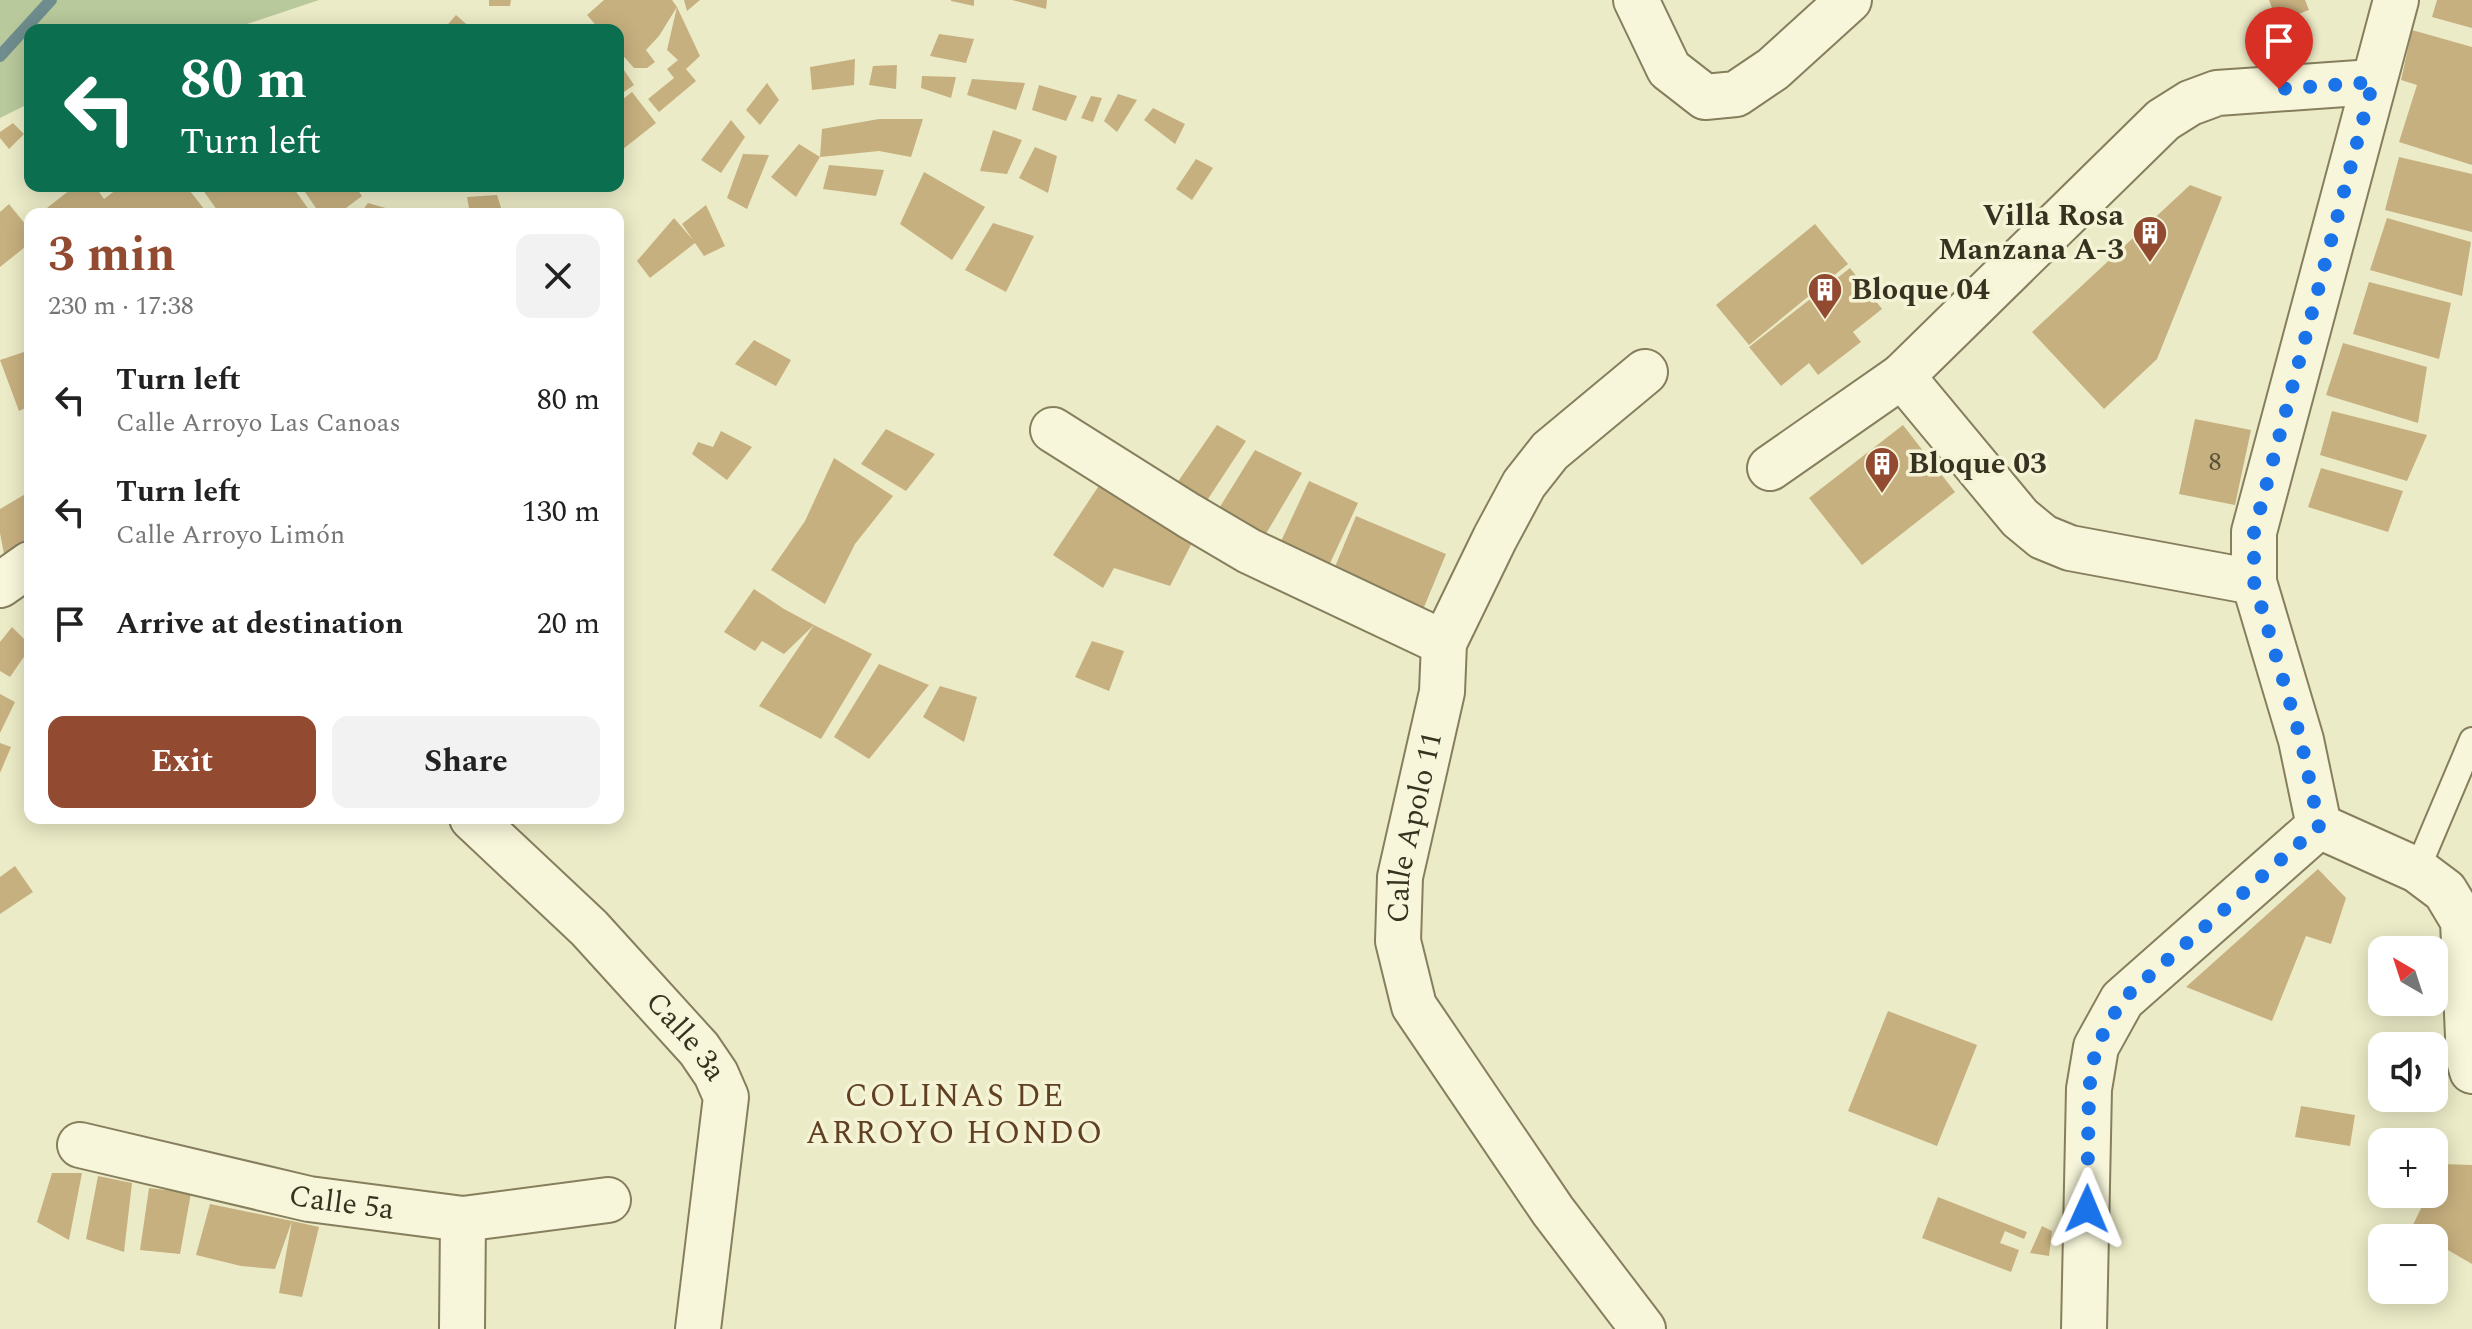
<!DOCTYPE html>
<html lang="en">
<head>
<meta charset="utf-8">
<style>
	:root { --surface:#fff; --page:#f2f2f2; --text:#222; --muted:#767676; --accent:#924a31 }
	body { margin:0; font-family:Spectral,serif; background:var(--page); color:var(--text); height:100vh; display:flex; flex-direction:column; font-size:30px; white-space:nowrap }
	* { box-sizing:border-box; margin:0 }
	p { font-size:26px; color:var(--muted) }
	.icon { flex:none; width:44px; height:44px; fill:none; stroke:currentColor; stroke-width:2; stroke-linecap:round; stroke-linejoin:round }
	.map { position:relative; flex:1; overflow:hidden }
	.sheet { position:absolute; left:24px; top:208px; width:600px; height:616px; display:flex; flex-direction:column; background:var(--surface); border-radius:16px; box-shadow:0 4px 20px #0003 }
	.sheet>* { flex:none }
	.hud { position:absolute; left:24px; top:24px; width:600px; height:168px; border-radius:16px; box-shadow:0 4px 20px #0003; background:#0b6e4f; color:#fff; overflow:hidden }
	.needle { width:52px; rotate:321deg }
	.buttons { position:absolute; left:2368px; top:936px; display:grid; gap:16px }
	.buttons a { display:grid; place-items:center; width:80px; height:80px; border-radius:16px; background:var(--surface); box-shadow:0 4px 20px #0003; font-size:40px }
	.pin { position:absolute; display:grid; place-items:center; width:68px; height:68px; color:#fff; margin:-82px -34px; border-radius:50% 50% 50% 0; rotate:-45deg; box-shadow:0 0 8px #0007 }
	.pin .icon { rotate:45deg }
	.me { position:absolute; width:88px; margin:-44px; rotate:1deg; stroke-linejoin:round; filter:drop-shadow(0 0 6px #0008) }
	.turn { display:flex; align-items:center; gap:28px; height:168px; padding:0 24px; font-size:36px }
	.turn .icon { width:104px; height:104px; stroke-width:2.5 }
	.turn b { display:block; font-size:56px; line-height:68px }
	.round { display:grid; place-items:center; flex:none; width:84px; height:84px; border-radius:16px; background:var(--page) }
	.overview { display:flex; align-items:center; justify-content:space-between; height:136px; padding:0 24px }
	h1 { font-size:48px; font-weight:700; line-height:60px; color:var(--accent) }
	.cta { display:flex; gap:16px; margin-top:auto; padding:16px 24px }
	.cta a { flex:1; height:92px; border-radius:16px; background:var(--accent); color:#fff; font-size:32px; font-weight:700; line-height:92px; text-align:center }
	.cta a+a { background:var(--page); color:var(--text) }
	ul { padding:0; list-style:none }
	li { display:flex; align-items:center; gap:24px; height:112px; padding:0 24px }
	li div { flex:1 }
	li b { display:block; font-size:30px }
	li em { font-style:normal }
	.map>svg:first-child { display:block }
	.green { fill:#b8c99b }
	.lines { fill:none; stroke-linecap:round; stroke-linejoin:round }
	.stream { stroke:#6f8d8e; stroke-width:12 }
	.building { fill:#c7b07f }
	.lane-casing { stroke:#867e5d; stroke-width:28 }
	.street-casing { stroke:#867e5d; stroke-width:48 }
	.lane { stroke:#f7f6da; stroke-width:24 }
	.street { stroke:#f7f6da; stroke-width:44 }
	.route { stroke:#1a73e8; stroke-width:14; stroke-dasharray:0 25.2 }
	.labels { text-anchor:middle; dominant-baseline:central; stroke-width:7; stroke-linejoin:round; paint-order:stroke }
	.number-label { font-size:26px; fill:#5b5238 }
	.poi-label { font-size:30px; font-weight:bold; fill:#373220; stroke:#f4f3d6; text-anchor:start }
	.street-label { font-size:30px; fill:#373220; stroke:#f4f3d6 }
	.neighbourhood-label { font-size:32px; letter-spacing:2px; fill:#614022; stroke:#f4f3d6 }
</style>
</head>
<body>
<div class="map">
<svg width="2472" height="1329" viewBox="0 0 2472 1329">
	<rect width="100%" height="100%" fill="#ecebc7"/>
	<path class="green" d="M0,0H319L229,30H30V103L0,118Z"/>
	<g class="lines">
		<path class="stream" d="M0,56L51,0"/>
	</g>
	<path class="building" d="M489,0H511L510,6H489Z
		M604,0H672L677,7L659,36L646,50L655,62L647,68H634L618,50V30H600L587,15Z
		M684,0H700L687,11Z
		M951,0H974V6L951,1Z
		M1012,0H1047L1046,9Z
		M2269,0H2305L2309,10L2277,22Z
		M2437,0H2472V28L2432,17Z
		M677,7L700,56L686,69L696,81L659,112L648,99L674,78L667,69L678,60L667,50Z
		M456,15L473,30H443Z
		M2412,30L2472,47V165L2399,142L2417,85L2401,80Z
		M939,34L974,39L966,63L930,56Z
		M855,59L854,85L812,90L810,67Z
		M618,61L634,85L618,96Z
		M897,65L896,89L869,85L873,66Z
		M922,76L956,77L951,98L921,88Z
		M972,79L1025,83L1016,110L967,95Z
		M767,83L779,100L760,125L746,110Z
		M1039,85L1077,96L1066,121L1032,110Z
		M632,92L656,123L618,153V112L622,108L618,103Z
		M1118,94L1137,100L1117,132L1104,121Z
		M1091,96L1102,98L1093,122L1081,118Z
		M1153,108L1185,124L1175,144L1144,120Z
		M879,119H923L911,157L879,151L820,157L822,129Z
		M731,120L745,137L721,173L701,160Z
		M13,123L24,134L9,149L0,138V132Z
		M993,130L1022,140L1007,174L980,171Z
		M799,144L820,157L796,197L771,177Z
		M1035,147L1057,156L1048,193L1019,178Z
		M743,154L769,155L747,209L727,198Z
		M2399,157L2472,174V232L2385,210Z
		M1196,159L1213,168L1192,200L1176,189Z
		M829,165L884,170L876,196L823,189Z
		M924,172L985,207L952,260L900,224Z
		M2190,185L2222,197L2157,359L2104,409L2032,332Z
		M75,186H95L104,199L121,186H186L208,214H52L47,208Z
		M200,186H292L312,214H220Z
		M312,186H355L362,196L338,214H320L305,192Z
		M497,195L503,214H470L467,197Z
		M368,203L389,209L387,214H360Z
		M9,204L30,230V243L0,267V212Z
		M706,205L725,246L704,256L695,243L650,278L637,261L674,218L693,240L682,224Z
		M2387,218L2471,242L2462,296L2370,270Z
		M993,223L1034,236L1006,292L965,270Z
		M1815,224L1848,264L1749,345L1716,305Z
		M1850,268L1882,309L1853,332L1861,342L1818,375L1809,363L1781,386L1749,347Z
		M2369,282L2451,303L2439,359L2353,334Z
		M754,340L791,360L776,386L735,364Z
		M2343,343L2427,367L2418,423L2326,395Z
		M30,350V406L19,411L0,360Z
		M2332,411L2427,435L2407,481L2320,455Z
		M2195,419L2251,430L2235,505L2179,494Z
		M1217,425L1246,441L1206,502L1177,483Z
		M1903,425L1955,492L1862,565L1809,498Z
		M886,429L935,454L906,491L861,464Z
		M721,431L752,447L727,480L692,454L698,442L713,447Z
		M1255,450L1302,473L1264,537L1218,510Z
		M834,458L893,496L855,544L825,604L771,570L805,521Z
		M2321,468L2403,491L2388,532L2308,507Z
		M1309,481L1358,503L1325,574L1276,552Z
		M1100,484L1197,533L1170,586L1114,568L1103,588L1053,555Z
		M27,493H30V549L4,554L0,533V509Z
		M1356,516L1446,554L1422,612L1332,574Z
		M754,589L784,609L814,625L784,654L762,641L755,651L724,632Z
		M814,625L872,654L821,739L759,706Z
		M12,627L30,645V648L10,677L0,671V642Z
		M1092,641L1124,651L1109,691L1075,677Z
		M879,664L929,685L869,759L834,737Z
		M940,686L977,697L964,742L923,717Z
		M0,694L15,702L0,733Z
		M0,743L11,747L0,773Z
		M15,866L33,892L0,914V877Z
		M2318,869L2346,898L2331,944L2306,936L2272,1021L2186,987Z
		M1888,1011L1977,1045L1937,1146L1848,1111Z
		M2301,1106L2355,1115L2350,1146L2295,1137Z
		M2443,1164L2472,1165V1264L2434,1242V1238H2427L2411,1229L2428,1194H2434V1183Z
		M52,1173H82L69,1240L37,1222Z
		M98,1176L132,1183L124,1252L86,1239Z
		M149,1188L191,1193L180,1254L140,1250Z
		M1938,1197L2027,1232L2024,1239L2005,1231L2000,1243L2019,1250L2011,1272L1922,1238Z
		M210,1204L292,1221L275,1269L241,1266L196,1255Z
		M292,1221L319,1227L302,1297L279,1293Z
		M2042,1226L2052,1231L2049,1256L2030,1253Z"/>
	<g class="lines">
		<defs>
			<path id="lane" d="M2417,870L2472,740"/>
			<g id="street">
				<path d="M1636,0L1669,69L1705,97L1736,94L1773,69L1849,0"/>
				<path d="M1053,430L1188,515L1249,551L1444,643"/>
				<path d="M1770,468L1902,376"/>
				<path d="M2254,582L2070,548L2043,537L2020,518L1902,376L2163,120L2190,103L2217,93L2373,82"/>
				<path d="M0,585L30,564"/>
				<path id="s1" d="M472,818L589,928L699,1049L716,1074L726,1097L698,1329"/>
				<path d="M2319,826L2301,740L2254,582V532L2396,0"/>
				<path d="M2319,826L2417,870L2445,891L2463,921L2469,1060L2472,1071"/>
				<path id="s2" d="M80,1145L309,1199L463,1219L608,1200"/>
				<path d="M462,1329L463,1219"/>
				<path id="s3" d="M1643,1329L1553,1211L1414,1006L1398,941L1400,877L1442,692L1444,643L1495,538L1524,484L1550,451L1645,372"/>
				<path d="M2084,1329L2089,1089L2096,1047L2122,1000L2319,826"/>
			</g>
		</defs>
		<use href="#lane" class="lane-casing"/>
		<use href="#street" class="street-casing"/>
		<use href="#lane" class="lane"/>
		<use href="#street" class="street"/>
	</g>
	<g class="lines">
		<path class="route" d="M2087,1209L2089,1089L2096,1047L2122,1000L2319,826L2301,740L2254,582V532L2373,82L2279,89"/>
	</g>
	<defs>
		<symbol id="building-pin" viewBox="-11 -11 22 30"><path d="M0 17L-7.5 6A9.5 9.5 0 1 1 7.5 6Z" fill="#924a31" stroke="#f4f3d6"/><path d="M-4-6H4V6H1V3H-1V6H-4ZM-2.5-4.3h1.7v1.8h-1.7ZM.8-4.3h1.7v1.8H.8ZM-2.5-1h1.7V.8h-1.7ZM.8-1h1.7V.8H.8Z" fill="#fff"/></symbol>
	</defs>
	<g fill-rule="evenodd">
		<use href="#building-pin" x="2130" y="213" width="40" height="54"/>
		<use href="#building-pin" x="1805" y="270" width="40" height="54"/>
		<use href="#building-pin" x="1862" y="444" width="40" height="54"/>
	</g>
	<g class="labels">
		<g class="number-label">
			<text x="2215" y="462">8</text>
		</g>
		<g class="poi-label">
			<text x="2124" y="216" text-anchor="end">Villa Rosa<tspan x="2124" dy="34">Manzana A-3</tspan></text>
			<text x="1851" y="290">Bloque 04</text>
			<text x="1908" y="464">Bloque 03</text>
		</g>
		<g class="street-label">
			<text stroke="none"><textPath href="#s3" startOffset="578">Calle Apolo 11</textPath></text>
			<text stroke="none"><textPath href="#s1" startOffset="306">Calle 3a</textPath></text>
			<text stroke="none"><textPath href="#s2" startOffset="268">Calle 5a</textPath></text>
		</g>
		<g class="neighbourhood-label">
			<text x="955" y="1096">COLINAS DE<tspan x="955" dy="37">ARROYO HONDO</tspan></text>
		</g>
	</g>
</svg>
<div class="buttons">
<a><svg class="needle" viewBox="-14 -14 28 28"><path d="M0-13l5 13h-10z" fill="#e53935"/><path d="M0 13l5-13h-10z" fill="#767676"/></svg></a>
<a><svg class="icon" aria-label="sound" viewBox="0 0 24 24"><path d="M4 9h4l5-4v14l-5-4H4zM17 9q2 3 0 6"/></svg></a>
<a>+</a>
<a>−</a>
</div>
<div class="pin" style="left:2279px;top:89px;background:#d93025"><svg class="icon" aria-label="arrive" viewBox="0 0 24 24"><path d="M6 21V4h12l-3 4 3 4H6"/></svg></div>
<svg class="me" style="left:2087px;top:1209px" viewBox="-20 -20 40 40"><path d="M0-17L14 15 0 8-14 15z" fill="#1a73e8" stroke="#fff" stroke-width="4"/></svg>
<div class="hud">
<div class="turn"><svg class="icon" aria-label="left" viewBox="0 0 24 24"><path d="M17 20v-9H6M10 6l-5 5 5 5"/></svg><div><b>80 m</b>Turn left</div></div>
</div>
<section class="sheet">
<div class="overview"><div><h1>3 min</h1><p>230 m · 17:38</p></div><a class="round"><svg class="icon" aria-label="close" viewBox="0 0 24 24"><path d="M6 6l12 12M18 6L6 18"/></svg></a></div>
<ul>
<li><svg class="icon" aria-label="left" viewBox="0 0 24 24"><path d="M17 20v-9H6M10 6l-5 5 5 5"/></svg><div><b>Turn left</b><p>Calle Arroyo Las Canoas</p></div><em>80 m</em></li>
<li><svg class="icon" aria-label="left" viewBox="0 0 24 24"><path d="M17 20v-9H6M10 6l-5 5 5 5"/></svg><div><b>Turn left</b><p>Calle Arroyo Limón</p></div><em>130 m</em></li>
<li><svg class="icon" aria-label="arrive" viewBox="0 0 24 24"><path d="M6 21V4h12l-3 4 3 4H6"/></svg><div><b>Arrive at destination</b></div><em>20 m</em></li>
</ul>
<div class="cta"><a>Exit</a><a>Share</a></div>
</section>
</div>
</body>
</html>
